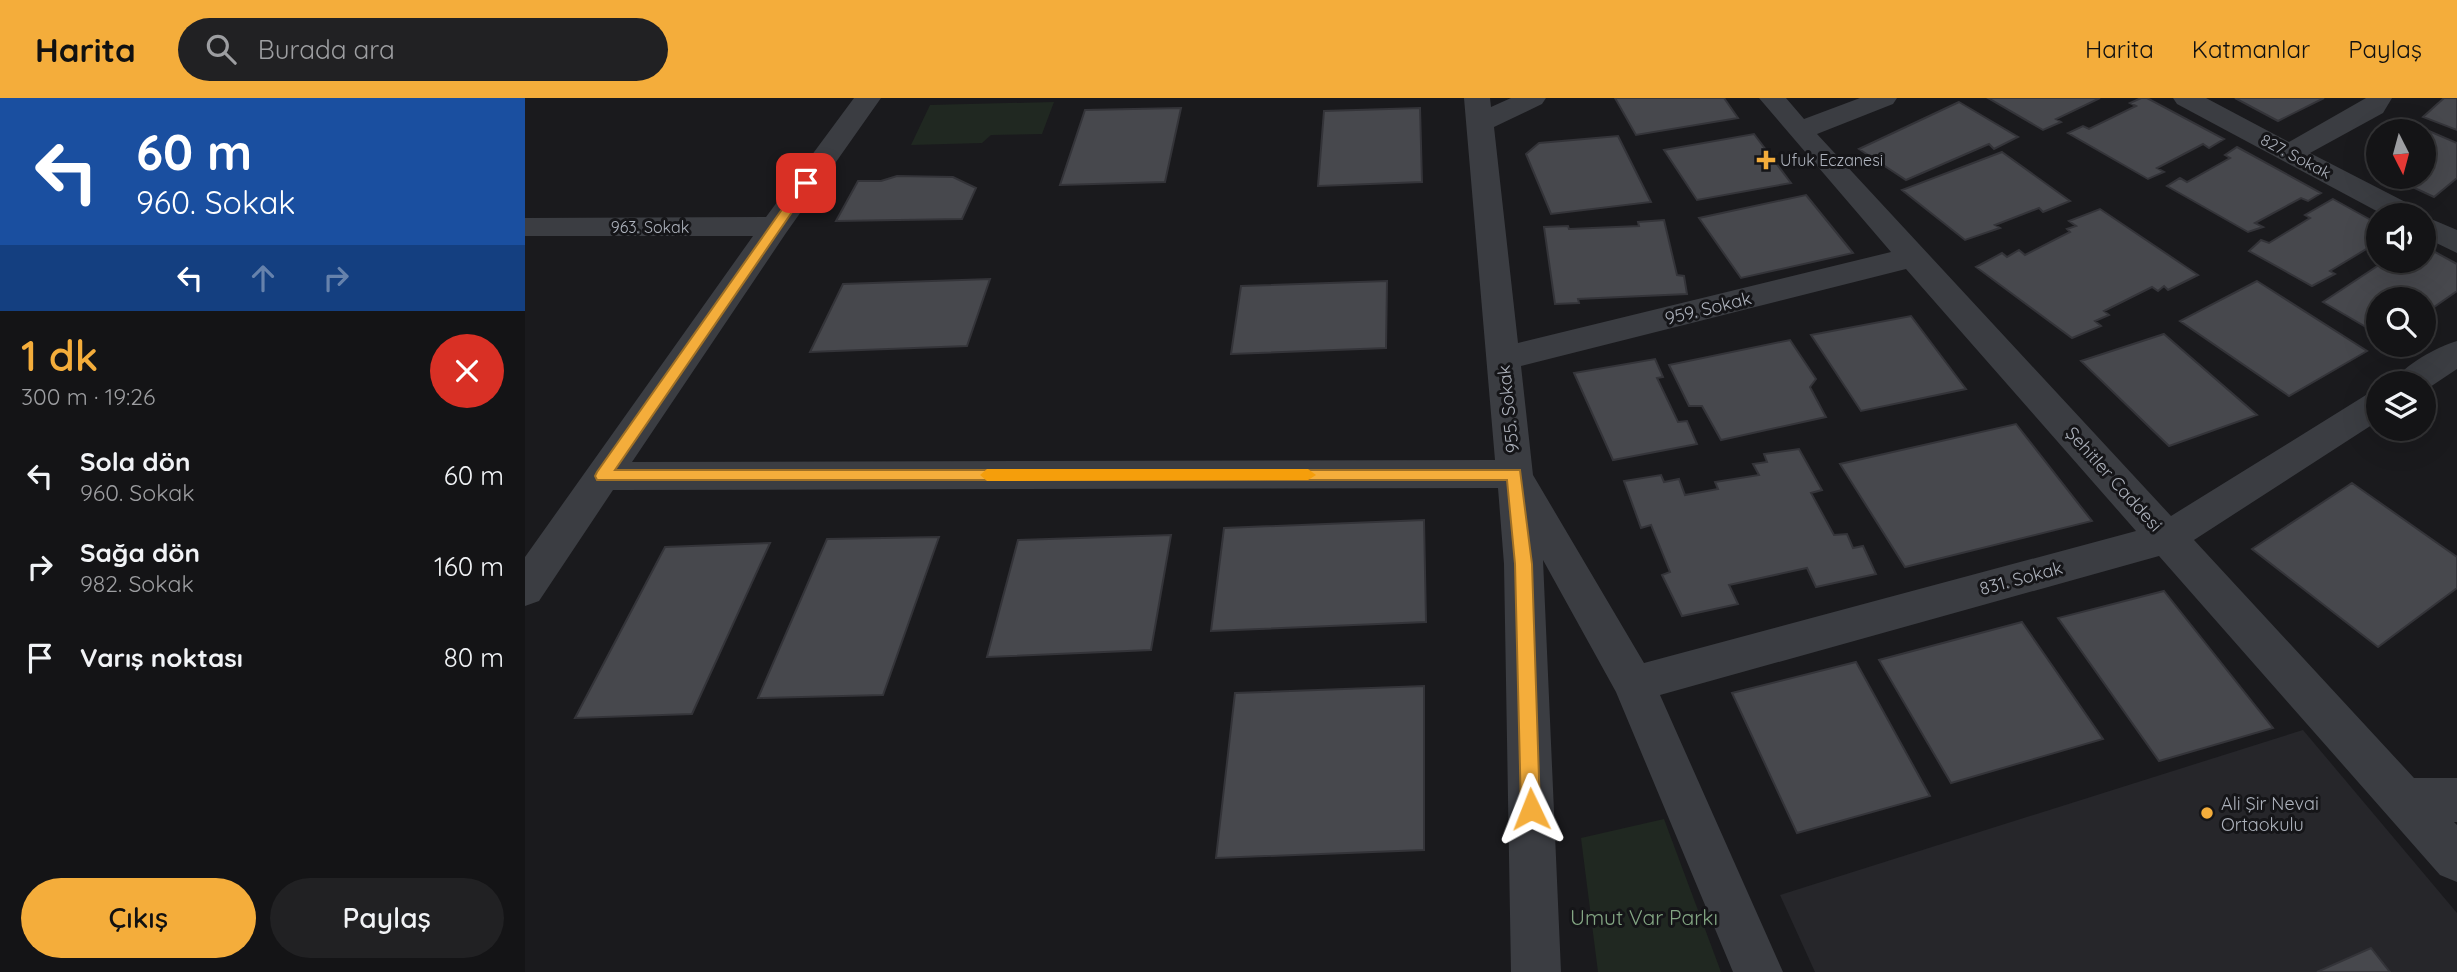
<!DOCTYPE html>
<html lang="tr">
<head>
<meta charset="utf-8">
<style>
	:root { --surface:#141416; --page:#212123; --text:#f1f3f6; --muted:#9d9ea1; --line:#333335; --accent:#f4ad3b }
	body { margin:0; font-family:Quicksand,sans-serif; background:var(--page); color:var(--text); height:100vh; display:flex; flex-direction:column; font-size:26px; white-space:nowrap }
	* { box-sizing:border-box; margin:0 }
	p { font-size:23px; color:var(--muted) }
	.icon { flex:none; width:38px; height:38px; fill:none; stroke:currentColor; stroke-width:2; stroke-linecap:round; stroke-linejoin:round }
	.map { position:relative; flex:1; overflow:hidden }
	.panel { display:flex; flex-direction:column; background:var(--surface); width:525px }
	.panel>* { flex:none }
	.guide { background:#1a4fa0; color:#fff; overflow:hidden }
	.needle { width:46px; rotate:174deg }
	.controls { position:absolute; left:1841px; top:21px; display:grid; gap:14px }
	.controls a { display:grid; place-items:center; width:70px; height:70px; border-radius:50%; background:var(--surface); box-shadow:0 7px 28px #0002,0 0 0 2px var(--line); font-size:35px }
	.pin { position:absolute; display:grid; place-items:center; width:60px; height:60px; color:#fff; margin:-30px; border-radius:14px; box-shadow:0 4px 10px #0006 }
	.me { position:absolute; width:77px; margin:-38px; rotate:358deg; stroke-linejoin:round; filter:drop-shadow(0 0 5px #0008) }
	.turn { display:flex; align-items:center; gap:24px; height:147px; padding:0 21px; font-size:32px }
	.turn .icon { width:91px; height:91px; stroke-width:2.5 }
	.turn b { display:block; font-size:49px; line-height:60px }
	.lanes { display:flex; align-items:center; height:66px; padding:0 21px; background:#0003; justify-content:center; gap:35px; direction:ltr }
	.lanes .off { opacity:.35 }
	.round { display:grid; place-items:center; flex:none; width:74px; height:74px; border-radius:37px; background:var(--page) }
	.headline { display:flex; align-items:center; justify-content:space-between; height:119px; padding:0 21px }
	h1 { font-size:42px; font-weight:600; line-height:52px; color:var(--accent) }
	.action { display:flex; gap:14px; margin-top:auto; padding:14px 21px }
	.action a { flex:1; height:80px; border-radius:42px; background:var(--accent); color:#111; font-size:28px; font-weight:600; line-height:80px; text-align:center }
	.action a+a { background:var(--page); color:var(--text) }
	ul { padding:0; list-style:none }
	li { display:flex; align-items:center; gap:21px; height:91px; padding:0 21px }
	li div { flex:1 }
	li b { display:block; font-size:26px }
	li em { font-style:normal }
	header { display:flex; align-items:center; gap:42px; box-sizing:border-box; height:98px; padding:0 35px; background:var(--accent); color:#111 }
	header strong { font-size:33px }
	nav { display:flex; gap:38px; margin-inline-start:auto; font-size:24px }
	.search { width:490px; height:63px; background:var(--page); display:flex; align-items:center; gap:18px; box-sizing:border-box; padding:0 24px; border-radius:38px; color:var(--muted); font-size:26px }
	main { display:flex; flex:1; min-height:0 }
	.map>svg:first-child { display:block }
	.built { fill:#26262a }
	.green { fill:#202821 }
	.building { fill:#47484d; stroke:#343439; stroke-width:2 }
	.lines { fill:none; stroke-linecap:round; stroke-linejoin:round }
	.minor { fill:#3b3d42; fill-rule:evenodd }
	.route { fill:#f4ad3b; stroke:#9f7026; stroke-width:2 }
	.slow { fill:#f59e0b }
	.poi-dot { fill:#f4ad3b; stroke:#151518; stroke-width:2.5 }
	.labels { text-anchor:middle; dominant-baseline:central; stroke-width:6; stroke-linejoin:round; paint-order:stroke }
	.far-street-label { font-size:16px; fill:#adb2bc; stroke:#151518 }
	.far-poi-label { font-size:16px; fill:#adb2bc; stroke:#151518; text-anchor:start }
	.street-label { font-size:18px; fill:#adb2bc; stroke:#151518 }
	.poi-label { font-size:18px; fill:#adb2bc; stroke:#151518; text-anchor:start }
	.near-park-label { font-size:21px; fill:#84a784; stroke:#151518 }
</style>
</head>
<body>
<header>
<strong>Harita</strong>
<div class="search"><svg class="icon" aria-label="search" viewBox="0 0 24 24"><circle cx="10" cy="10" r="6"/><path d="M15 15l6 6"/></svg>Burada ara</div>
<nav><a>Harita</a><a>Katmanlar</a><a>Paylaş</a></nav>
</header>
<main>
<section class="panel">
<div class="guide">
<div class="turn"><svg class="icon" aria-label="left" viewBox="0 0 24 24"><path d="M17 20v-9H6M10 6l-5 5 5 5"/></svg><div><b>60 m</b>960. Sokak</div></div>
<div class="lanes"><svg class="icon" aria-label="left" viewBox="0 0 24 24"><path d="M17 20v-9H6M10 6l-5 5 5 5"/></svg><svg class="icon off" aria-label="ahead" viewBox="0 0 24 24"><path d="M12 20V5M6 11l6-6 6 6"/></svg><svg class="icon off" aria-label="right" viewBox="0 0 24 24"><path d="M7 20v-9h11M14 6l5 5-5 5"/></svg></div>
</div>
<div class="headline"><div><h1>1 dk</h1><p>300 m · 19:26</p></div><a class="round" style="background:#d93025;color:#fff"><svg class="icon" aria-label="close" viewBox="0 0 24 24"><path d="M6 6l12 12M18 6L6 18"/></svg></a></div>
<ul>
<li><svg class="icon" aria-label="left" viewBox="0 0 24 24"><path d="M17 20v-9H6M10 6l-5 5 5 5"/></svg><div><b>Sola dön</b><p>960. Sokak</p></div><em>60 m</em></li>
<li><svg class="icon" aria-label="right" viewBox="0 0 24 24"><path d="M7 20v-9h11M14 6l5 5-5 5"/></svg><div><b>Sağa dön</b><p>982. Sokak</p></div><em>160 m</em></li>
<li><svg class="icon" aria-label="arrive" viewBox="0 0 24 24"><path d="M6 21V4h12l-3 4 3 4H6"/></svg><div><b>Varış noktası</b></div><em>80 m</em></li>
</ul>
<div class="action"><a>Çıkış</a><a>Paylaş</a></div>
</section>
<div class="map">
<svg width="1932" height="874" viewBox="0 0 1932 874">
	<rect width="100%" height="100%" fill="#1a1a1d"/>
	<path class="built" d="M1778,632L1932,815V874H1290L1255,797Z"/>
	<path class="green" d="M529,4L517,36L466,37L457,45L386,47L405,7Z
		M1139,721L1196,874H1073L1056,740Z"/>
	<path class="building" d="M1090,0H1199L1213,20L1111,37Z
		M1463,0H1575L1531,21L1536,24L1518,32Z
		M1616,0H1622L1699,41L1684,50L1678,46L1632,70L1639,74L1623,81L1543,35L1558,28L1564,31L1611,8L1605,5Z
		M1710,0H1799L1753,23Z
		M1919,0H1932V32L1898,19Z
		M1434,4L1493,39L1469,51L1464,46L1381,82L1334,51Z
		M656,10L640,84L535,87L560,12Z
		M895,10L897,84L793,88L799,13Z
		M1897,30L1932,45V80L1909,99L1866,79H1899V33H1892Z
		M1229,36L1266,85L1172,102L1139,52Z
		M1093,38L1126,104L1026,116L1001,56L1014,45Z
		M1712,49L1796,95L1783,103L1776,100L1730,125L1738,129L1723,134L1642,88L1655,80L1662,84L1705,60L1700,57Z
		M1477,54L1545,103L1518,114L1514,110L1470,127L1475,130L1440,142L1377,92Z
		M372,78L428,79L451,90L437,121L311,123L333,83H356Z
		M1281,97L1328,155L1216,180L1174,120Z
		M1808,101L1853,126V150L1848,147L1805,173L1810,176L1787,188L1724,153L1736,142L1744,145L1785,120L1780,117Z
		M1575,111L1673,177L1643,192L1639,188L1633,193L1627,189L1579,213L1584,217L1570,223L1576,228L1547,240L1451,169L1477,155L1482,159L1494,152L1500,157L1545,134L1542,131L1551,128L1544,123Z
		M1139,122L1152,177L1159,178L1162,196L1053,201L1054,205L1030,206L1019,129L1043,128L1044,131L1114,128L1113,124Z
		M1899,148L1932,166V193L1899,216V201H1853V236L1798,204L1860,163H1899Z
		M465,181L442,248L285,254L318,186Z
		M862,183L861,250L706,256L716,188Z
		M1732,183L1842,253L1764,298L1655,223Z
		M1386,218L1441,291L1336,313L1286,237Z
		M1639,236L1732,317L1644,348L1556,263Z
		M1265,242L1291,281L1285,289L1301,319L1196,342L1177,308H1164L1144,267Z
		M1130,261L1138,279L1132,280L1153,324L1162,323L1172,346L1088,362L1049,275Z
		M1491,326L1567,423L1380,469L1315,366Z
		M1274,351L1297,392L1286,395L1309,437L1322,436L1328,450L1338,448L1351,476L1291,489L1282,470L1204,487L1213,506L1157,518L1137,477L1145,474L1126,427L1116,430L1099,383L1136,377L1139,384L1154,381L1160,397L1193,391L1190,384L1234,377L1228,366L1242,364L1239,356Z
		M1827,385L1932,459V490L1853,549L1727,451Z
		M899,422L901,524L686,533L699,430Z
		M646,437L626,552L462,559L493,442Z
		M414,439L358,597L233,600L302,441Z
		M245,445L167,616L50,620L140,449Z
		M1639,493L1748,630L1634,663L1533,520Z
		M1497,524L1578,641L1426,685L1354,562Z
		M1331,564L1405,698L1272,735L1207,595Z
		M899,588V752L691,760L710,595Z
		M1846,850L1865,874H1792Z"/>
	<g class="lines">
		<path class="minor" d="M329,0H356L261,135L107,364L970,362L939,0H965L966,9L986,0H1021L1017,6L969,29L993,245L1366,154L1234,0H1261L1279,21L1335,0H1372L1368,6L1292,36L1646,418L1841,297L1853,293V323L1669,442L1889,680H1932V724H1929L1932,727V784L1915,777L1634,458L1135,597L1258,874H1208L1091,594L1018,462L1036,874H986L979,466L973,390L88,392L14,503L0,508V459L228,138H0V120L241,119ZM1381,171L1611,433L1119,565L1008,377L996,268Z
			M1648,0H1681L1764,44L1841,0H1867L1858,15L1785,55L1892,110L1896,117H1859L1652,6Z
			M1899,118L1932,132V155L1899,139Z
			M1932,243V271L1899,293V285H1868C1878,267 1912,249 1932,243Z"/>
	</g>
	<path class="route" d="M281,82L287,85L90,372H995L1007,466L1015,711L1013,717L1006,720L999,717L996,711L990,466L982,382H72L70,378L72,374L277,83Z"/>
	<path class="slow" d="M462,371H783L791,377L783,382L462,383L455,377Z"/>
	<g class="poi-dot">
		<path d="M1237.5 51.5h7v7h7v7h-7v7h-7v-7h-7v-7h7z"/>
		<circle cx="1682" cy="715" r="7"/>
	</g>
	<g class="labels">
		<g class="far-street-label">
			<text transform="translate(1771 58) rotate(28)">827. Sokak</text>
			<text x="125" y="129">963. Sokak</text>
		</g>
		<g class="far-poi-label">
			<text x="1255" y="62">Ufuk Eczanesi</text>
		</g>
		<g class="street-label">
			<text transform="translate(1183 210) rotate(-14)">959. Sokak</text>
			<text transform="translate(983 311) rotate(-96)">955. Sokak</text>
			<text transform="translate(1589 381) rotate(48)">Şehitler Caddesi</text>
			<text transform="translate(1496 480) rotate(-15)">831. Sokak</text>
		</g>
		<g class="poi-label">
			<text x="1696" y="705">Ali Şir Nevai<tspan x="1696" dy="21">Ortaokulu</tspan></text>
		</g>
		<g class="near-park-label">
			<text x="1119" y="819">Umut Var Parkı</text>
		</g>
	</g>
</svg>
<div class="controls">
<a><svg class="needle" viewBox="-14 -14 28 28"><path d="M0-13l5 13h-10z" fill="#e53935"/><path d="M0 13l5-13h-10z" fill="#9d9ea1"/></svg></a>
<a><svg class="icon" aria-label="sound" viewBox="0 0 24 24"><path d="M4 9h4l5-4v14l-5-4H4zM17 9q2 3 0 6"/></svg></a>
<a><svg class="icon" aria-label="search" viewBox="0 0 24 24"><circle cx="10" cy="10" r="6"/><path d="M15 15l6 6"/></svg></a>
<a><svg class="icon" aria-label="layers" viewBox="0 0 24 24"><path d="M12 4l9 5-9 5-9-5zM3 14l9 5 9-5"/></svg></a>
</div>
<div class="pin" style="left:281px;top:85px;background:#d93025"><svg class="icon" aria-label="arrive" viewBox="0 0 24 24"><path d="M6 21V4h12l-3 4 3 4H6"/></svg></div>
<svg class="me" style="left:1006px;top:711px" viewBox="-20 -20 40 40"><path d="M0-17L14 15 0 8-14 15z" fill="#f4ad3b" stroke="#fff" stroke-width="4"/></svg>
</div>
</main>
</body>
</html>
